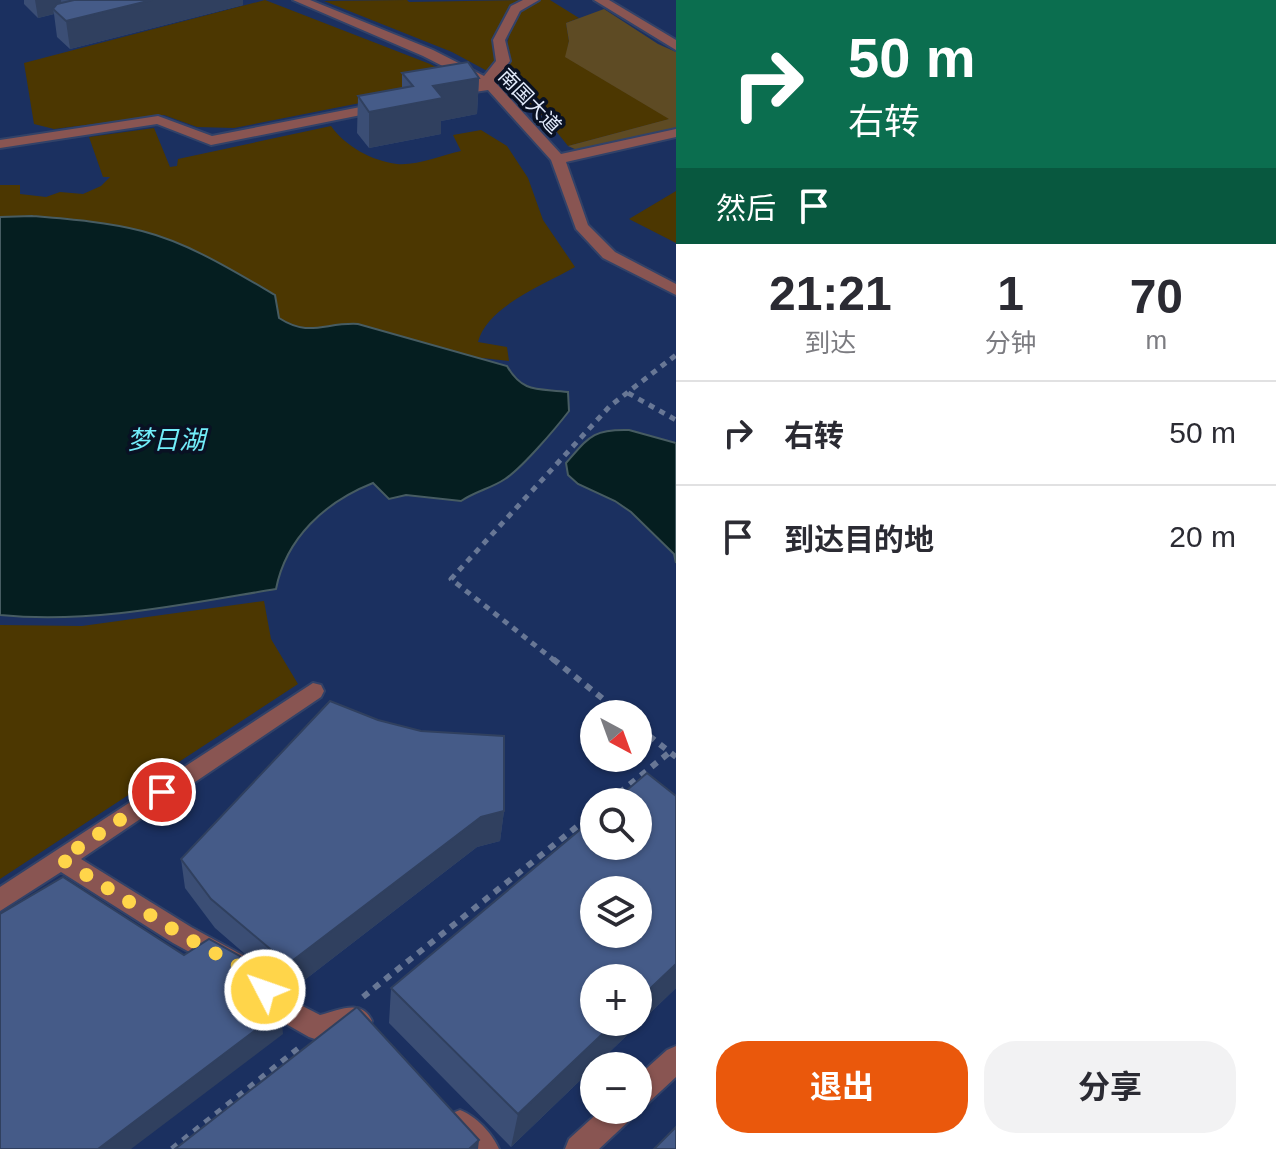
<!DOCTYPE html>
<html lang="zh">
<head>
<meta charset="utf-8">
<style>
	:root { --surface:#fff; --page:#f2f2f3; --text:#2b2b33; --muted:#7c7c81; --line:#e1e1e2; --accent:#ea580c }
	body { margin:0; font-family:Helvetica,"Noto Sans SC",sans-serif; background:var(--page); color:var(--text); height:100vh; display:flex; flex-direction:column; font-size:30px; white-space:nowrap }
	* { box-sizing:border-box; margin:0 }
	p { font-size:26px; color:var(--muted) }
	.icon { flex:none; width:44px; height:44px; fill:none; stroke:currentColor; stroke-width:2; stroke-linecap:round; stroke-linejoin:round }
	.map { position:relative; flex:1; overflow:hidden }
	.sheet { display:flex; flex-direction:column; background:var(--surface); width:600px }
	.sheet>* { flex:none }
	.hud { background:#0b6e4f; color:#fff; overflow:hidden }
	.needle { width:52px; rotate:139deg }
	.controls { position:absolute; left:580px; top:700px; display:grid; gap:16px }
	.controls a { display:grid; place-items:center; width:72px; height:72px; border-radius:50%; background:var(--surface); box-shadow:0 2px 6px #0004; font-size:40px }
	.pin { position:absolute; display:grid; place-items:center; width:68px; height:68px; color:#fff; margin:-34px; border:4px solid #fff; border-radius:50%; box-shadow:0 2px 8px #0007 }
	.me { position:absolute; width:88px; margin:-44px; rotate:311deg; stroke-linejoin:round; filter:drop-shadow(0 0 6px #0008) }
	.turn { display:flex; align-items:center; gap:28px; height:168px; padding:0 40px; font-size:36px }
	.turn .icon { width:104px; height:104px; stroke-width:2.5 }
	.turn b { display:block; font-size:56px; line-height:68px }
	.then { display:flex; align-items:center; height:76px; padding:0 40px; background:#0003; gap:16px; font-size:30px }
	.eta { display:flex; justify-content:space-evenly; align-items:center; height:136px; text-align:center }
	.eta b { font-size:48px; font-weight:700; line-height:56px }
	.cta { display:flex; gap:16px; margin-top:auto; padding:16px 40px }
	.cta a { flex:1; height:92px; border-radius:32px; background:var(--accent); color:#fff; font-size:32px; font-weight:700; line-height:92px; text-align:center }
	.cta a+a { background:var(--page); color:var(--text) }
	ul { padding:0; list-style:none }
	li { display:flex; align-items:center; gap:24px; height:104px; padding:0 40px; border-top:2px solid var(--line) }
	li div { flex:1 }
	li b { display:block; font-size:30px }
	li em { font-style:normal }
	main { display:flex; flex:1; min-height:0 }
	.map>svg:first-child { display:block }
	.built { fill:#1b3060; fill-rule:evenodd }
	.green { fill:#4c3701 }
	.forest { fill:#5e4b24 }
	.water { fill:#051e20; stroke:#475c62; stroke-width:2 }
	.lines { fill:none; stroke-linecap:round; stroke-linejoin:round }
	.minor-casing { stroke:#324268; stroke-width:4 }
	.path-far1 { stroke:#687795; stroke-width:5; stroke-dasharray:6 6; stroke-linecap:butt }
	.path { stroke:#687795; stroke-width:6; stroke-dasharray:7 7; stroke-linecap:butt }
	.minor { fill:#895552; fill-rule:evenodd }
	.wall { fill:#3b4e75 }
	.shaded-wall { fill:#30405f }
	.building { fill:#455b88; stroke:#30405f; stroke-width:2; fill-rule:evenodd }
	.route { stroke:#ffd54a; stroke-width:14; stroke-dasharray:0 25.2 }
	.labels { text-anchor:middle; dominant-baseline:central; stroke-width:7; stroke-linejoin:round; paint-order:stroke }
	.far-street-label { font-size:20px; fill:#e2ebfb; stroke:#091123 }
	.water-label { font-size:26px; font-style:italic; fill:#72edf9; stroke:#091123 }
</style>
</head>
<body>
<main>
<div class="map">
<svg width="676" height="1149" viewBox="0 0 676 1149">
	<rect width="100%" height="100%" fill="#152750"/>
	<path class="built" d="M0,0H676V1149H0ZM594,714H638V758H594ZM594,802H638V846H594ZM594,890H638V934H594ZM594,978H638V1022H594ZM594,1066H638V1110H594Z"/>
	<path class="green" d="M265,0L430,64L466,82L234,128L197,127L164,115L54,129L34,124L24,63Z
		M407,0L409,2L526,0L511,7L498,65L491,73L452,52L324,1Z
		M540,0H550L579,18L566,23L569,41L566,57L670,119L568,146L548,121L497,75C504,60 511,19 522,9C527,5 535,3 540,0Z
		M331,126C345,146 372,161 397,164C416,166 443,155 461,151L453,135L481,130L507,146L528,178L543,220L575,267C544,285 487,306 478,342L507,347L509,361L473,357L358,324C324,322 311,339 279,318L278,308L265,289L164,238L32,216L0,217V185H20V194L46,197L60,192L83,194L101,186L110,177H103L89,137L154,128L170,167L177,166L178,159Z
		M676,191V243L629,219Z
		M264,601L271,639L298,684L0,879V625L82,626Z"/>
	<path class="forest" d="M604,9L658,44L676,52V130L577,150L568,146L669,119L565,57L569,41L566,23Z"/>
	<path class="water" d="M32,216C68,219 107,222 142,231C189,243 234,271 275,295L279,318C310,338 325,322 358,324L507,366C523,394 539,388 568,392L569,411C556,428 522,468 505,479C492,488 476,491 461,501L406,495L389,499L373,483C325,502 286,538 276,589C185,604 93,624 0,615V217Z
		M629,430L676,443V563L674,554L631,512L615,501L578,484L568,475L566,463C589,437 592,429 629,430Z"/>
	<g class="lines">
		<defs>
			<path id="minor" d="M293,0H310L433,50L484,76L496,61L493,40L511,6L523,0H539L520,11L505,40L510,61L494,81L561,154L676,129V137L566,162L588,225L615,252L676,284V295L603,258L576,229L551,160L488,90L447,96V90L478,84L423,56Z
				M594,0H609L676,40V50Z
				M381,103L388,107L386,110L211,145L157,124L0,148V140L158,116L212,136Z
				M313,683L321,685L324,691L321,697L81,859L191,927L264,967L283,996L320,1015C339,1010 362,998 372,1021L368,1030L318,1040L309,1037L265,1012L246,983L173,943L61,872L0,911V887Z
				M676,1046V1077L648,1103L638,1107V1076L667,1050Z
				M460,1110C476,1116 492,1133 499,1149H466L450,1132L446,1123L450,1114Z
				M601,1110H635L631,1119L599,1149H565L569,1139Z"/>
		</defs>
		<use href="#minor" class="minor-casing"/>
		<path class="path-far1" d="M628,393L676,420
			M555,661L451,579L610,406L676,355"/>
		<path class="path" d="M553,659L622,714
			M638,727L676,757
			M608,802L670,752
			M363,997L594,813
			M172,1149L299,1048"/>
		<use href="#minor" class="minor"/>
	</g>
	<path class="wall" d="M24,0H243V5L70,49L57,37L54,14L38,18L24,4Z
		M402,73L479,78L477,114L441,121V134L369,148L357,133L358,96L402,88Z
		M676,796V988L511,1147L389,1023L391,988Z
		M504,811L500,841L477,847L289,992L215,928L185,888L181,859Z"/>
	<path class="shaded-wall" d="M35,0H61L62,12L53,9L54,14L38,18Z
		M152,0H243V5L70,49L66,21Z
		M479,78L477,114L441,121V134L369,148V112L433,86Z
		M504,811L500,841L477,847L289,992L288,964L481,817Z
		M676,964V988L511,1147L518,1114L615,1022H638V1000Z
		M281,1011L283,1034L131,1149H98Z
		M479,1140L478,1149H469Z"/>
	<path class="building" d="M74,0H152L66,21L53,9L57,4Z
		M468,62L479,78L433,86L443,98L369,112L358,96L413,86L402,73Z
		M330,701L378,720L421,731L504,736V811L481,817L288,964L211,899L181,859Z
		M647,773L676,796V964L638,1000V978H594V1022H615L518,1114L391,988L594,818V846H638V802H613ZM594,890H638V934H594Z
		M63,877L184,955L209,939L245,959L254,989L281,1011L98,1149H0V914Z
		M357,1007L479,1140L469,1149H175Z
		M676,1127V1149H654Z"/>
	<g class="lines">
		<path class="route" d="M162,792L61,859L182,935L255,975L265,990"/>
	</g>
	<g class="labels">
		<g class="far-street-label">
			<text transform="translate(530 101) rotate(46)">南国大道</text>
		</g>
		<g class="water-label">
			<text x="166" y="440">梦日湖</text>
		</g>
	</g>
</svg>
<div class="controls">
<a><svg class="needle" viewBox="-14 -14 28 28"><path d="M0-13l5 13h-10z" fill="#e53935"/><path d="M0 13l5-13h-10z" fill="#7c7c81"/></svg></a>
<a><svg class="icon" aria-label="search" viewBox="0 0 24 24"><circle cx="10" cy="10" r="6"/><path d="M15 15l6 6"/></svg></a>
<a><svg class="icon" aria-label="layers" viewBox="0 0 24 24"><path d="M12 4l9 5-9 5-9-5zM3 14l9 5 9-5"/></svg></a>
<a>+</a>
<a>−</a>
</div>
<div class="pin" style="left:162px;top:792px;background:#d93025"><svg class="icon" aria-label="arrive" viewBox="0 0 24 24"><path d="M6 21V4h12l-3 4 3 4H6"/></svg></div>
<svg class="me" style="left:265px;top:990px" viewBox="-20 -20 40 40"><circle r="17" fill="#ffd54a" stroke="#fff" stroke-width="3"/><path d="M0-11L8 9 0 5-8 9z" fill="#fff"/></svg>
</div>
<section class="sheet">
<div class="hud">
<div class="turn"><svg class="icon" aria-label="right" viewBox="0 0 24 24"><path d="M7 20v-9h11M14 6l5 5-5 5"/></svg><div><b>50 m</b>右转</div></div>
<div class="then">然后<svg class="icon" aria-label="arrive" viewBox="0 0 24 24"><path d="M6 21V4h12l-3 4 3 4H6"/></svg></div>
</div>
<div class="eta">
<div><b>21:21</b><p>到达</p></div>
<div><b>1</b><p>分钟</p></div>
<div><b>70</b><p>m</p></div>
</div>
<ul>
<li><svg class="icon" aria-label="right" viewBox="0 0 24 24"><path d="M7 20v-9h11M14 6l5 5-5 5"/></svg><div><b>右转</b></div><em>50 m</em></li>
<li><svg class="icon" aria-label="arrive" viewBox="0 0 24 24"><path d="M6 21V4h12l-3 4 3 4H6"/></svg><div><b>到达目的地</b></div><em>20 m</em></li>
</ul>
<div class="cta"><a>退出</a><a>分享</a></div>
</section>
</main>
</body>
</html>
